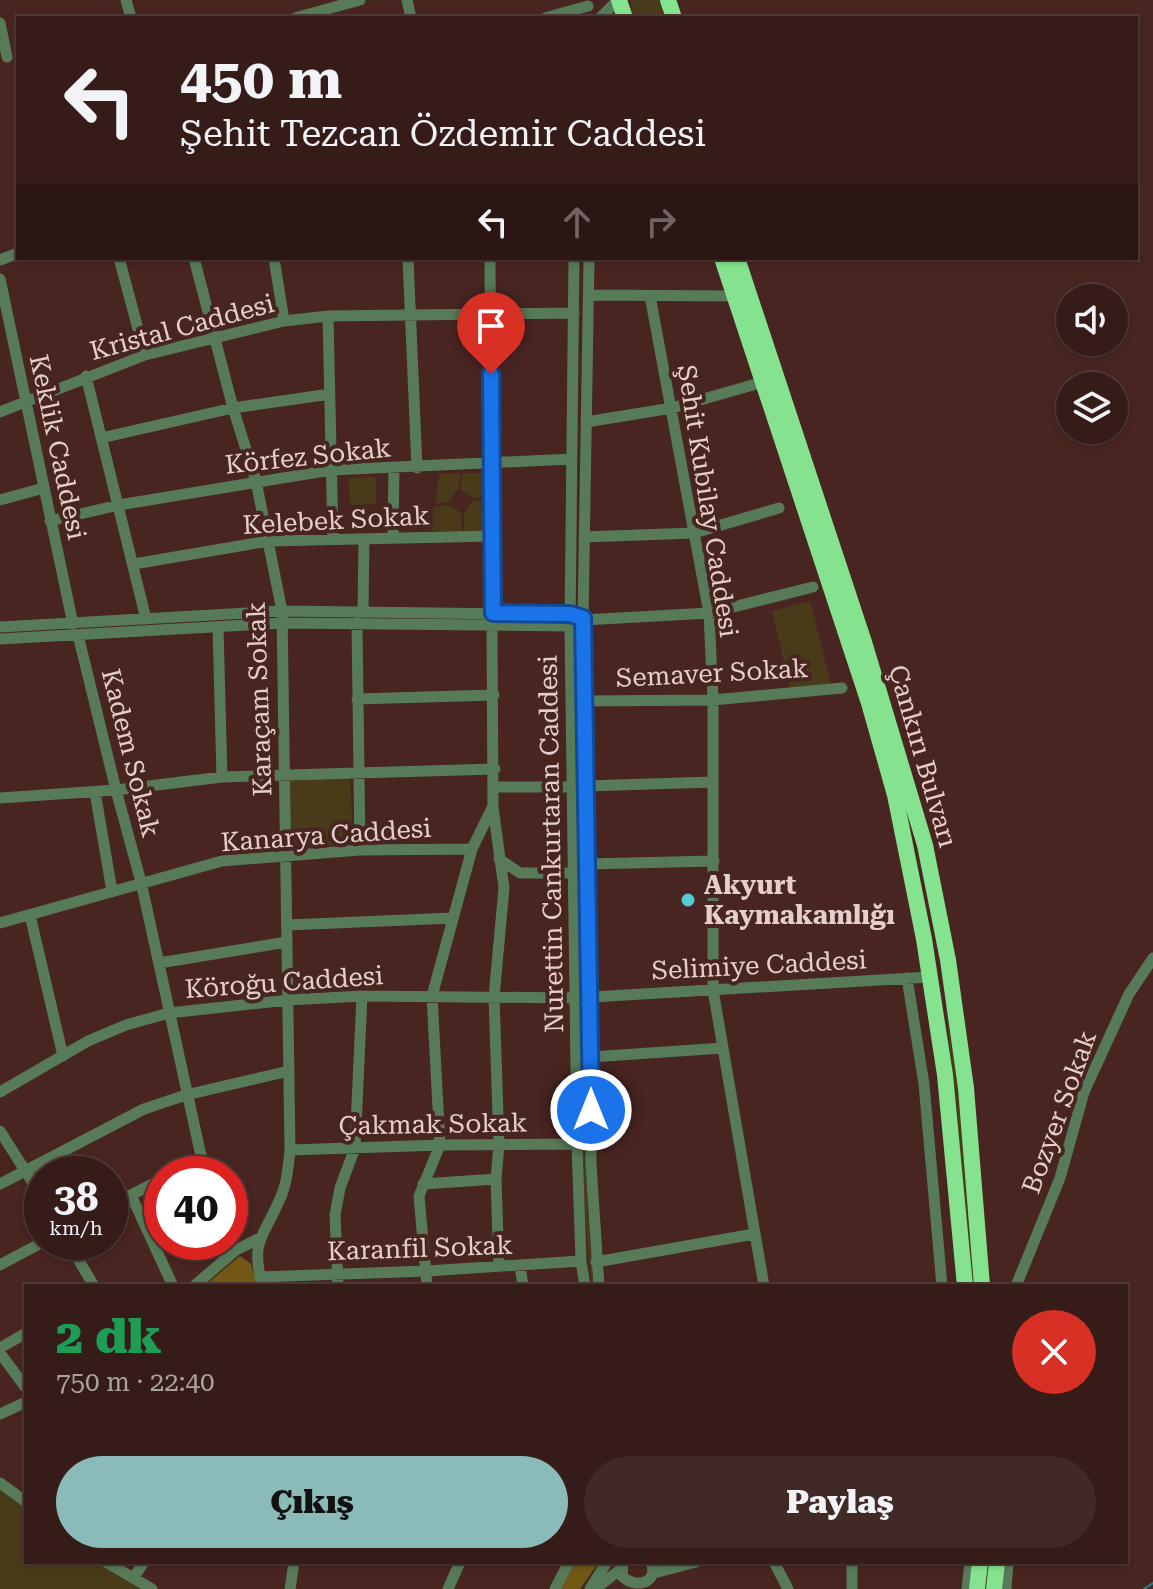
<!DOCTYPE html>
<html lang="tr">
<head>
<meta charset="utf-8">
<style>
	:root { --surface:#361c19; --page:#412926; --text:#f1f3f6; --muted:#aaa1a2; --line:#503a38; --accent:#8bbbb9 }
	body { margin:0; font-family:"Roboto Serif",serif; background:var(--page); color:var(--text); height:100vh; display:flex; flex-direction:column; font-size:30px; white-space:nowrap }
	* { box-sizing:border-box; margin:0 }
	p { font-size:26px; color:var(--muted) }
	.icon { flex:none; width:44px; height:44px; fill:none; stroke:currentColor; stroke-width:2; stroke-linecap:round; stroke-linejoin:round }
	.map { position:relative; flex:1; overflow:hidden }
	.sheet { position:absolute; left:24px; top:1284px; width:1104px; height:280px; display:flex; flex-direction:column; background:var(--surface); border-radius:0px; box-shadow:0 2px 6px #0004,0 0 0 2px var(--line) }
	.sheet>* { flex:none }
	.guide { position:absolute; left:16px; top:16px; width:1122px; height:244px; border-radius:0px; box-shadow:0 2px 6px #0004,0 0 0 2px var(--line); background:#361c19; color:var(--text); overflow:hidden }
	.controls { position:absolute; left:1056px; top:284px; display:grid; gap:16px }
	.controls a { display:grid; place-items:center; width:72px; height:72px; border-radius:50%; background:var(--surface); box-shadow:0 2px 6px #0004,0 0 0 2px var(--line); font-size:40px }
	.speed { position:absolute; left:24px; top:1156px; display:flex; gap:16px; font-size:40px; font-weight:700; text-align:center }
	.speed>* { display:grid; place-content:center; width:104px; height:104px; border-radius:50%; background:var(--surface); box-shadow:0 2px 6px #0004,0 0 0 2px var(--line); line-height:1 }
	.speed small { font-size:20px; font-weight:400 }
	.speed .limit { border:12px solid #d22; background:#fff; color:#111 }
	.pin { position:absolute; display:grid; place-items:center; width:68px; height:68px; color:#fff; margin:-82px -34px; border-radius:50% 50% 50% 0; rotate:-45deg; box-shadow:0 0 8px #0007 }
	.pin .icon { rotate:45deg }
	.me { position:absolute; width:88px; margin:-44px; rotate:0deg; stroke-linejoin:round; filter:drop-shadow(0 0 6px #0008) }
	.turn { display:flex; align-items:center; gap:28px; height:168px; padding:0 32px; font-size:36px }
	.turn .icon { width:104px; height:104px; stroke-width:2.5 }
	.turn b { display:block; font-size:56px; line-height:68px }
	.lanes { display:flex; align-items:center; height:76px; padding:0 32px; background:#0003; justify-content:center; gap:40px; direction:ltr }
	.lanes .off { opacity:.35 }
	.round { display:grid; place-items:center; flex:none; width:84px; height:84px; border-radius:42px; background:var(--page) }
	.summary { display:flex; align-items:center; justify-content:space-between; height:136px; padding:0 32px }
	h1 { font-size:48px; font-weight:800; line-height:60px; color:#1e9e55 }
	.cta { display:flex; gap:16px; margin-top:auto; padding:16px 32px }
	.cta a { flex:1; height:92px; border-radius:48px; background:var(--accent); color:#111; font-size:32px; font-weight:800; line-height:92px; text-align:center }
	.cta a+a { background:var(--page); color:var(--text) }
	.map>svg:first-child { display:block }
	.green { fill:#493b1a }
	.forest { fill:#725817 }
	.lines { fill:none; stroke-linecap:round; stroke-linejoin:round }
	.stream { stroke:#21838e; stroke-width:2 }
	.minor { stroke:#577b59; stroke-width:11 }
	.highway { stroke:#85e28e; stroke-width:16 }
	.route-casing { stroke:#114b97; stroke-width:20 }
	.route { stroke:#1a73e8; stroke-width:14 }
	.poi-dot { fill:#52cbd9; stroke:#482521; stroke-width:3 }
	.labels { text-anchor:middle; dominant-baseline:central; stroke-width:8; stroke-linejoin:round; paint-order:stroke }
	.street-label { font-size:26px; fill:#e5cecb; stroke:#482521 }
	.poi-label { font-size:26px; font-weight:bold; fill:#e5cecb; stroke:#482521; text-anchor:start }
</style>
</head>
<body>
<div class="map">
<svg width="1153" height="1589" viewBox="0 0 1153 1589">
	<rect width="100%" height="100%" fill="#482521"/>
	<path class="green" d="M630,0H661L664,9L662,18H634Z
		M461,473L458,489L449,502L435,504L439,474Z
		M463,473H487V496L473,498L460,489Z
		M376,477V504L350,505L349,478Z
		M487,499V531H464V513L472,501Z
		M449,505L461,513L462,531H431L434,507Z
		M810,601L831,685L790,689L772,611Z
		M577,633L580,634L584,979H581Z
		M350,776L353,844L288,848L290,777Z
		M945,1000L958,1087L975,1286H971Z
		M583,1014H585L586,1169L594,1286H592C580,1196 583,1105 583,1014Z
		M0,1490L26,1509V1562H104L150,1589H0Z"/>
	<path class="forest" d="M240,1256L251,1264L257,1286H204Z
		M575,1562H599L580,1589H561Z"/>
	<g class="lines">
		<path class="stream" d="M1144,1589L1153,1583"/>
		<path class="minor" d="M126,0L131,18
			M407,0L411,18
			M295,18L360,0
			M545,18L588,6
			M600,18L618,0
			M0,23L7,57
			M119,258L145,355
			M194,258L233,408L256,481L282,611L290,1150C288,1168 287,1185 279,1201C262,1240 251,1240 262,1286
			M274,258L284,321
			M408,258L417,468
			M574,258L570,626L577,1144L581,1261L585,1286
			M589,258L583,620L591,997V1164L599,1286
			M0,260L18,253
			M0,279L73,624
			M589,295L734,296
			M650,296L709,613L713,700V990L764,1286
			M328,316L333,539
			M86,376L146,619
			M0,412L145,355L284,321L328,316L574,313
			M586,422L672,408L763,382
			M101,438L233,408L330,394
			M0,500L44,488
			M50,521L119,505L331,470L572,459
			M584,537L694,533L779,508
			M393,538L394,468
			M134,564L268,541L493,536
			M363,611L364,539
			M357,623L360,850
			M0,627L282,611L575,615
			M218,627L222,777
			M78,635L116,790L141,882L205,1174
			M0,639L283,623L570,626L583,620L709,613L813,587
			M357,699L494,695
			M584,701L713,700L842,688
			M586,786L713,782
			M494,787H573
			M95,792L112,891
			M0,798L116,790L222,777L495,769
			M493,807L504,888L494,997L499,1144L496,1179L499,1267
			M499,859L520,873H575
			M587,864L714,861
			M30,915L63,1056
			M0,923L222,861L360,850L472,849
			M287,925L453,918
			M159,963L287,942
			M907,978L924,1084L942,1286
			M591,1057L723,1048
			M0,1092L88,1041L126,1025L169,1013L288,1000L362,996L575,998L930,977
			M0,1131L42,1197
			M290,1150L440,1145L577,1144
			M171,1174L201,1158
			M0,1184L144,1109L186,1095L289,1071
			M423,1184L496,1179
			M131,1195L173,1286
			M110,1206L162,1179
			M68,1242L94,1286
			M221,1242L225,1258
			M596,1262L754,1234
			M0,1265L43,1242
			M520,1266L523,1286
			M260,1277L427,1271L581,1261
			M194,1286L236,1250L258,1239
			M338,1286L335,1215L340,1188L355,1148L362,996
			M427,1286L419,1196L440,1145L432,996L472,849L493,806L490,258
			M1016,1286L1060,1178L1084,1092L1129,994L1153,958
			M0,1348L26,1333
			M0,1353L26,1388
			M0,1414L26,1402
			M0,1483L26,1502
			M106,1562L152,1589
			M623,1562L622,1576C634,1589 660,1584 651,1562
			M774,1562L788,1589
			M654,1573L696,1562
			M136,1574L144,1562
			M290,1589L294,1562
			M448,1589L460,1562
			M555,1589L569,1562
			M590,1589L607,1562
			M595,1589L621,1569
			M852,1589V1562
			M967,1589L970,1562
			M1006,1589L1008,1562"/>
		<path class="highway" d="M619,0L625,18
			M668,0L674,18
			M722,258L869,703L895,795L924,939L945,1075L965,1286
			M737,258L864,642L925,845L948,960L966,1088L982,1286
			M977,1589L980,1562
			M994,1589L997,1562"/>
	</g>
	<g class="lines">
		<defs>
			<path id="route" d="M491,374L493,613L570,614L583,618L591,1110"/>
		</defs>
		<use href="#route" class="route-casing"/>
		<use href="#route" class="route"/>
	</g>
	<circle class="poi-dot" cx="688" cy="900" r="8"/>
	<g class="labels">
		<g class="street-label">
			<text transform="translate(182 327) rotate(-15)">Kristal Caddesi</text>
			<text transform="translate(58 447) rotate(78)">Keklik Caddesi</text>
			<text transform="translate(308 456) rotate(-6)">Körfez Sokak</text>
			<text transform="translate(708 501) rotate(81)">Şehit Kubilay Caddesi</text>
			<text transform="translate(336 520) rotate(-3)">Kelebek Sokak</text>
			<text transform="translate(712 673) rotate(-3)">Semaver Sokak</text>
			<text transform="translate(259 699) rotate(-92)">Karaçam Sokak</text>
			<text transform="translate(131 753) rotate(76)">Kadem Sokak</text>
			<text transform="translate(923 756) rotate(74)">Çankırı Bulvarı</text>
			<text transform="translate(326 835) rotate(-4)">Kanarya Caddesi</text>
			<text transform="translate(551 844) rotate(-91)">Nurettin Cankurtaran Caddesi</text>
			<text transform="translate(759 965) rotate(-3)">Selimiye Caddesi</text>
			<text transform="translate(284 982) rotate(-4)">Köroğu Caddesi</text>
			<text transform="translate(1059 1112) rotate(-70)">Bozyer Sokak</text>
			<text transform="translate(433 1124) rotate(-1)">Çakmak Sokak</text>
			<text transform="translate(420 1248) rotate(-2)">Karanfil Sokak</text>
		</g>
		<g class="poi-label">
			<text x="704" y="885">Akyurt<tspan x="704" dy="30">Kaymakamlığı</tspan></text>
		</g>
	</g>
</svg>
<div class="controls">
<a><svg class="icon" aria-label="sound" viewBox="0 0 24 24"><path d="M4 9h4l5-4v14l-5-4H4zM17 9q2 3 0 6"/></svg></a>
<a><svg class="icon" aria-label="layers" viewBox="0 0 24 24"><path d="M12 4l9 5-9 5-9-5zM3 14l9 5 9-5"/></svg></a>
</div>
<div class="speed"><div>38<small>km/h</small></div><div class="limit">40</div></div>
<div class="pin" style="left:491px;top:374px;background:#d93025"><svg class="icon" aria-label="arrive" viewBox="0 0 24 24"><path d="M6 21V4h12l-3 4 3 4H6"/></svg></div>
<svg class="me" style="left:591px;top:1110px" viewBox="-20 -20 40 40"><circle r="17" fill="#1a73e8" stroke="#fff" stroke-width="3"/><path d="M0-11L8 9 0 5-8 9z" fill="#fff"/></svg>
<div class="guide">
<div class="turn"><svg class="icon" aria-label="left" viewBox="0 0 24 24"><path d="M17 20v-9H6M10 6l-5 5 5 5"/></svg><div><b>450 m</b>Şehit Tezcan Özdemir Caddesi</div></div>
<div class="lanes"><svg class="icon" aria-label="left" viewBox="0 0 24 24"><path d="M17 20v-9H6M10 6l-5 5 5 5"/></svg><svg class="icon off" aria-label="ahead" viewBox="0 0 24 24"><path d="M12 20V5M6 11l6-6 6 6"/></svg><svg class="icon off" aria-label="right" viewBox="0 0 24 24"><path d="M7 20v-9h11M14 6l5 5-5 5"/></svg></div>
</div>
<section class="sheet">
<div class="summary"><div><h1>2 dk</h1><p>750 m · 22:40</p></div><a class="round" style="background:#d93025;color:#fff"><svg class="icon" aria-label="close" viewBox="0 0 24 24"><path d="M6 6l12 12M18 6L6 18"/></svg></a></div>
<div class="cta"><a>Çıkış</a><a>Paylaş</a></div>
</section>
</div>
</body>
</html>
